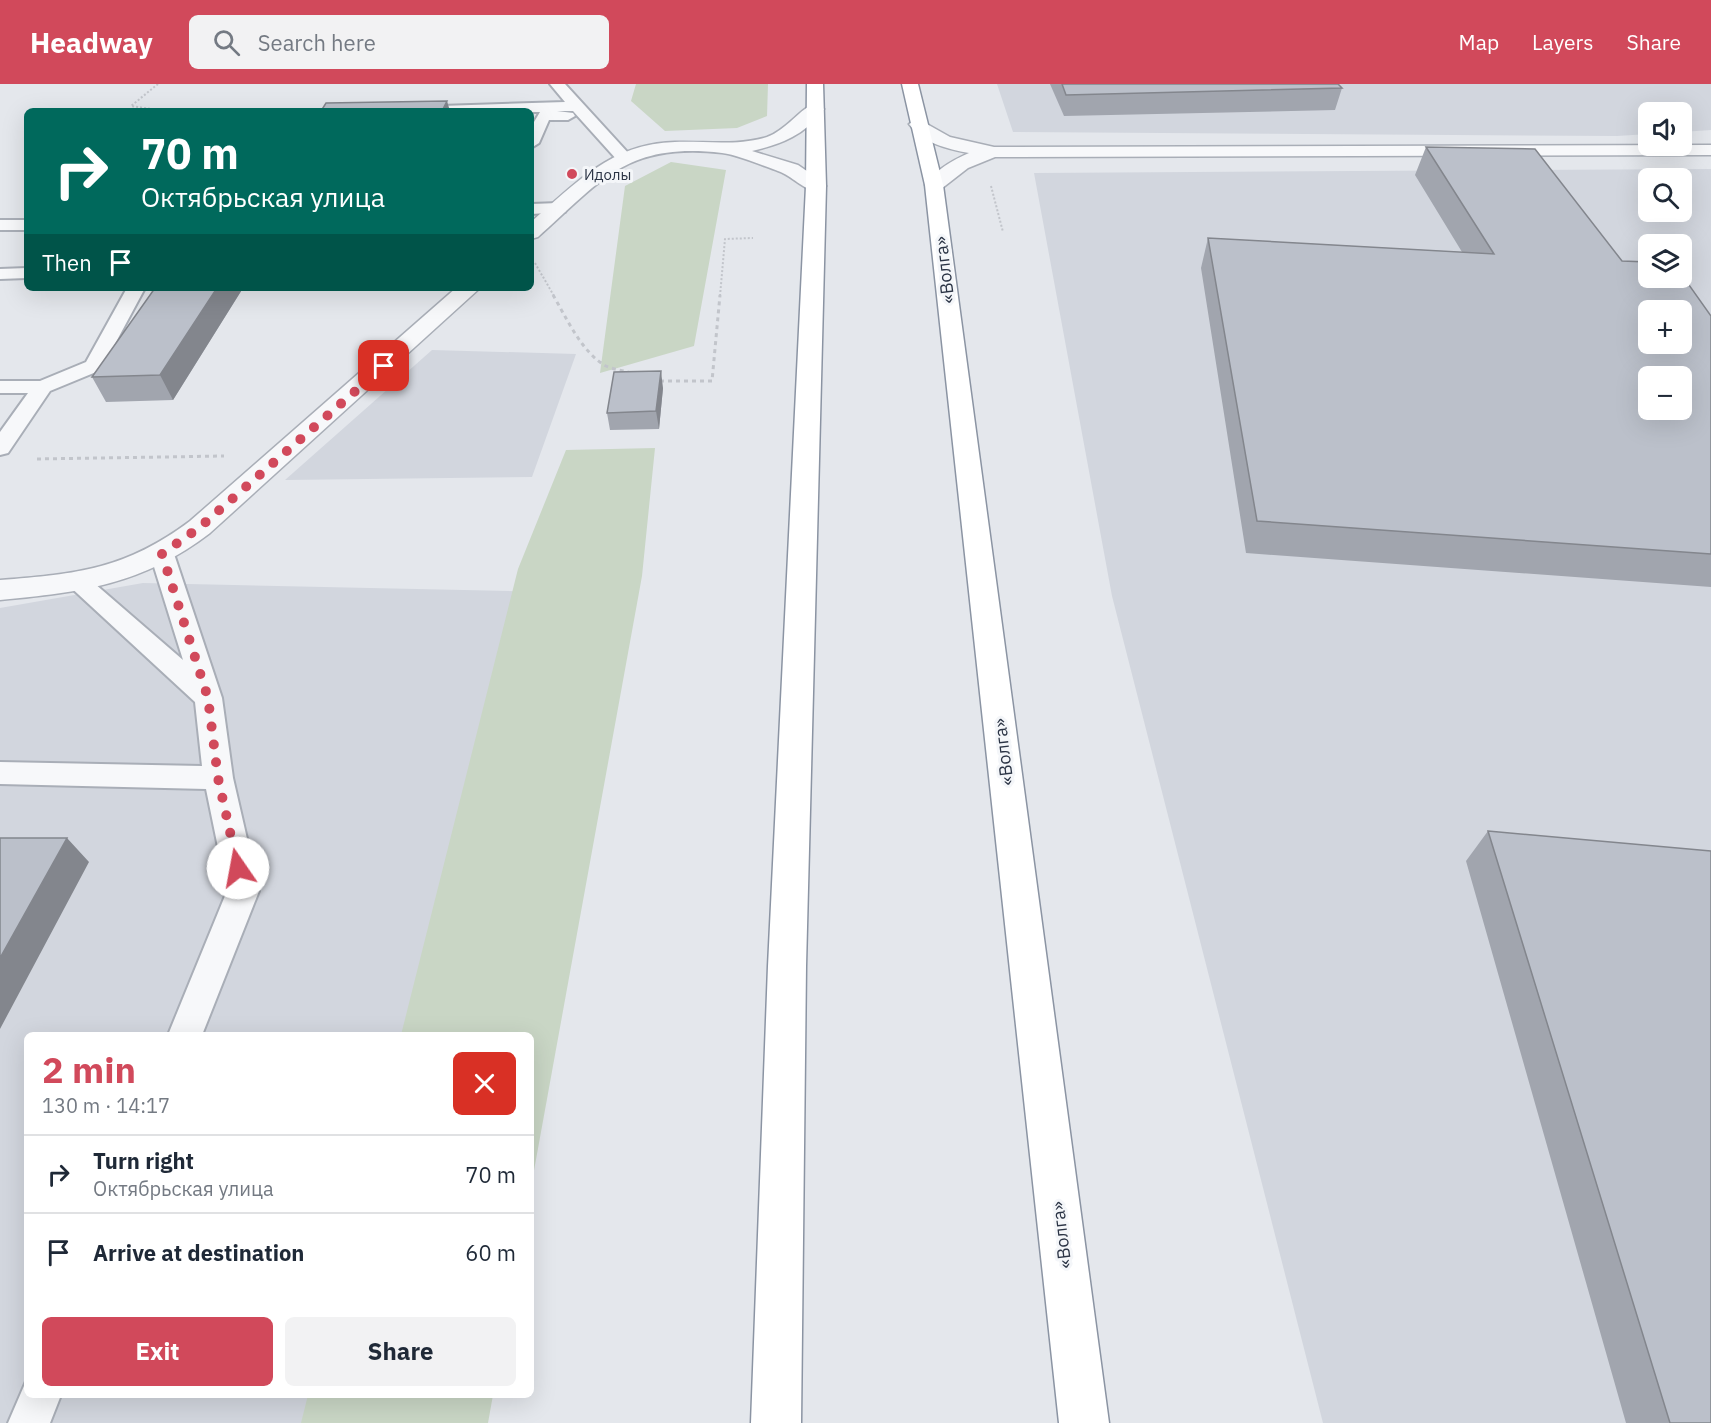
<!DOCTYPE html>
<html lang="en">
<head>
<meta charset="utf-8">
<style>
	:root { --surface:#fff; --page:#f2f2f3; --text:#1f2937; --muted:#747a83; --line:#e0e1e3; --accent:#d1495b }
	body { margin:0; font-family:"IBM Plex Sans",sans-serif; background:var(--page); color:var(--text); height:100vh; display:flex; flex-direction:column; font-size:22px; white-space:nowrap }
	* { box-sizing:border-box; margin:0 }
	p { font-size:20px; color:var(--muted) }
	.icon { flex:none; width:33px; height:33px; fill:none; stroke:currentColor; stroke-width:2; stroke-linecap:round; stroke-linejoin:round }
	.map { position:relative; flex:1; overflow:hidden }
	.panel { position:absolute; left:24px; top:948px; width:510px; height:366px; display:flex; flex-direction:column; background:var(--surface); border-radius:9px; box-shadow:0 6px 24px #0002 }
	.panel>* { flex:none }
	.banner { position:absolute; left:24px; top:24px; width:510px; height:183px; border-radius:9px; box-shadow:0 6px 24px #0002; background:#00695c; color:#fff; overflow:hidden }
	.buttons { position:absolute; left:1638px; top:18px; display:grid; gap:12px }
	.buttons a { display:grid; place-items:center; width:54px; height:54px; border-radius:9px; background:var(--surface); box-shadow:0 6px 24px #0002; font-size:30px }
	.pin { position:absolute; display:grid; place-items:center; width:51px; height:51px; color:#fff; margin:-26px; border-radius:12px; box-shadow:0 3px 9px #0006 }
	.me { position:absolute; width:66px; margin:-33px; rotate:348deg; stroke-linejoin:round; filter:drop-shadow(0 0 4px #0008) }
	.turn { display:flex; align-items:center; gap:21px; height:126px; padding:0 18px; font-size:27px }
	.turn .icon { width:78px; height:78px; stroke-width:2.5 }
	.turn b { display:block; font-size:42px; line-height:51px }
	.then { display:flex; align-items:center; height:57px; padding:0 18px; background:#0003; gap:12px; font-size:22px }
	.round { display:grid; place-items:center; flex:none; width:63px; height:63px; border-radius:9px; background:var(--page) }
	.overview { display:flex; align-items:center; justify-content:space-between; height:102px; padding:0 18px }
	h1 { font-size:36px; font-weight:800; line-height:45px; color:var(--accent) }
	.cta { display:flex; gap:12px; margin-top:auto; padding:12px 18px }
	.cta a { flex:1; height:69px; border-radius:9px; background:var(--accent); color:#fff; font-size:24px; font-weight:800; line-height:69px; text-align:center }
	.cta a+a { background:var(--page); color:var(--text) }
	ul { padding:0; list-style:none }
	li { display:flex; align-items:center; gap:18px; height:78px; padding:0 18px; border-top:2px solid var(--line) }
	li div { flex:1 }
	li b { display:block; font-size:22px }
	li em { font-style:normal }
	header { display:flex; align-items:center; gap:36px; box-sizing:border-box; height:84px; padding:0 30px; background:var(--accent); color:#fff }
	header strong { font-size:28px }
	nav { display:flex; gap:33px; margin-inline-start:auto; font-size:21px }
	.search { width:420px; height:54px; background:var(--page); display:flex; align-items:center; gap:15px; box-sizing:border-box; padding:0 21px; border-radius:9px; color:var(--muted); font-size:22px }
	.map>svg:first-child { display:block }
	.built { fill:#d2d6de; fill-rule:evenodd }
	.green { fill:#c9d6c5 }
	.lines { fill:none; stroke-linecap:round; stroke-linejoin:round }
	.service-casing { stroke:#a9aeb7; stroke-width:4 }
	.tertiary-casing { stroke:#a9aeb7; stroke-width:3 }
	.trunk-casing { stroke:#8b94a3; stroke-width:3 }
	.path-far1 { stroke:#c2c5cb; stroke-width:2; stroke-dasharray:2 2; stroke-linecap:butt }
	.path { stroke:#c2c5cb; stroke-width:3; stroke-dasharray:4 4; stroke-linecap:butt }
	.service { fill:#f7f8fa; fill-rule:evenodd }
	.tertiary { fill:#f7f8fa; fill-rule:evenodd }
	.trunk { fill:#fff; fill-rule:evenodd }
	.wall { fill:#a1a5ae }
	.shaded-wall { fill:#83868d }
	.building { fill:#bbc0ca; stroke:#83868d; stroke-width:1.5; fill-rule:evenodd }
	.route { stroke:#d1495b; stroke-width:10; stroke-dasharray:0 18 }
	.poi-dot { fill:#d1495b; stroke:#f4f6f9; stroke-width:2 }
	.labels { text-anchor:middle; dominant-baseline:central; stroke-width:6; stroke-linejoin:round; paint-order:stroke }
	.far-poi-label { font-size:15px; fill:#2b3445; stroke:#f4f6f9; text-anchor:start }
	.street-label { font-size:18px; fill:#2b3445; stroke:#f4f6f9 }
</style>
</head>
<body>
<header>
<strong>Headway</strong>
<div class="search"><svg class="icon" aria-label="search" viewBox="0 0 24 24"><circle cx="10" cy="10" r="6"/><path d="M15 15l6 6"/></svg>Search here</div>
<nav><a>Map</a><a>Layers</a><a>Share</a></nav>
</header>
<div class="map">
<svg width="1711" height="1339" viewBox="0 0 1711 1339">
	<rect width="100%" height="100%" fill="#e4e7ec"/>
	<path class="built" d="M997,0H1711V46L1682,48V28H1648V50L1617,52L1013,48Z
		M1711,85V1339H1323L1112,512L1034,89ZM1648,94H1682V128H1648ZM1648,160H1682V194H1648ZM1648,226H1682V260H1648ZM1648,292H1682V326H1648Z
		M432,266L576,270L532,393L285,396Z
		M143,499L598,509L507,951H27V1311H432L426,1339H0V524Z"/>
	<path class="green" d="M636,0H768L767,32L737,44L665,47L631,17Z
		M671,78L726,86L694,262L600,289L625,102Z
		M655,364L642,492L531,1103V951H401L518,485L566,366Z
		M308,1311H493L488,1339H301Z"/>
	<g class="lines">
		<defs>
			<path id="service" d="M550,0H565L630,71L632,74L630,77H618L573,27H557L573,29L575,32L568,36H549L539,59L531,64V43L540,28L402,27L409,23L565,18Z
				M559,119L567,124L565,128L531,130V120Z
				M0,136H27V146H0Z
				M27,184V194L0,195V185Z
				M127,204H145L101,286L50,307L8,369L0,371V348L28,309H0V297H40L86,278Z
				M162,462L171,464L174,470L222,614L233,694L259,807L202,951H168L227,807L206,705L0,700V678L202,682L195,618L66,499L69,493L78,491L87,493L183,576L150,470L153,464Z
				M27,1295V1311H61L50,1339H8Z"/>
			<path id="tertiary" d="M815,20L824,25C805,51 782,60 752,67L798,81L823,98L826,102L823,106C805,110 794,92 778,87C761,81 738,71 722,69C627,58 602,96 538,153L531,155V138C575,100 612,59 675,58C705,57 738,62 767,53C787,46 801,23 815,20Z
				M918,35L950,53L994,63L1711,61V71L995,73L968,84L941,105L934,107L925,101C935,86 953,76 969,69C947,65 923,59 909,40Z
				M456,204H480L210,449C142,501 82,508 0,516V496C78,490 126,485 190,437Z"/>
			<path id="trunk" d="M807,0H823L826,102L806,882L801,1339H751L768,882L806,102Z
				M902,0H918L943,101L1109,1339H1059L925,101Z"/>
		</defs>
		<use href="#service" class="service-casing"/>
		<use href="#tertiary" class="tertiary-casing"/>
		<use href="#trunk" class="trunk-casing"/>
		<path class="path-far1" d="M158,0L131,22L165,27
			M991,102L1003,148
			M535,179L554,212
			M720,212L725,155L753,154"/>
		<path class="path" d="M553,211C566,233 582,269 606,282C614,286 624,286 633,290
			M660,297H712L720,211
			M37,375L224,372"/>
		<use href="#service" class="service"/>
		<use href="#tertiary" class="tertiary"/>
		<use href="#trunk" class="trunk"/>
	</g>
	<path class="wall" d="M1050,0H1338L1342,4L1335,26L1064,32Z
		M1426,63L1622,177L1711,232V503L1246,469L1201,184L1208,154L1462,168L1415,91Z
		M155,204H243L173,316L106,318L92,293Z
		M663,304L659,345L610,346L607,329Z
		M1488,747L1711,1339H1626L1466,777Z"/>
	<path class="shaded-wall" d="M447,17L450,27H442Z
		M217,204H243L173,316L160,291Z
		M661,287L663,304L659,345L656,327Z
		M67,754L89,778L0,945V874Z"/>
	<path class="building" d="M1062,0H1338L1342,4L1066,11Z
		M447,17L442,27H321L326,19Z
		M1426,63L1535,65L1622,177L1648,178V194H1682V191L1711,232V470L1257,437L1208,154L1494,170ZM1648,226H1682V260H1648ZM1648,292H1682V326H1648Z
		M155,204H217L160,291L92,293Z
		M661,287L656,327L607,329L614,288Z
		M1488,747L1711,767V1339H1670Z
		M0,754H67L0,874Z"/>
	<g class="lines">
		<path class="route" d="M238,784L218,694L208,614L162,470L200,443L384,282"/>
	</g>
	<circle class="poi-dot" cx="572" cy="90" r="6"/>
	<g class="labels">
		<g class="far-poi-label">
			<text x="584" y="90">Идолы</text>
		</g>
		<g class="street-label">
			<text transform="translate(944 186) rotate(-97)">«Волга»</text>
			<text transform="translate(1003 668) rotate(-97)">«Волга»</text>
			<text transform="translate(1061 1151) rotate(-97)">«Волга»</text>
		</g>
	</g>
</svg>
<div class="buttons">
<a><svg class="icon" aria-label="sound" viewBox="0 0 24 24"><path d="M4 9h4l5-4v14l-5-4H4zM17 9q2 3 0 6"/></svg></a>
<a><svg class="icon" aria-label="search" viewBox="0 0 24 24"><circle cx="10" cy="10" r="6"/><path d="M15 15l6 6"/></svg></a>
<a><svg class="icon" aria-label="layers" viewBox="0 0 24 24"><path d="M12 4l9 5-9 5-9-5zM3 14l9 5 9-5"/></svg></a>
<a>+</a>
<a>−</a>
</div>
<div class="pin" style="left:384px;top:282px;background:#d93025"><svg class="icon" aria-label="arrive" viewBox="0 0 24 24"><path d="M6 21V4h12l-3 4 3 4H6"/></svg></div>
<svg class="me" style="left:238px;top:784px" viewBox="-20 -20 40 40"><circle r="19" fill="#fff"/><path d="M0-13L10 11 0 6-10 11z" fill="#d1495b"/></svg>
<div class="banner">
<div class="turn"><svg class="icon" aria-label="right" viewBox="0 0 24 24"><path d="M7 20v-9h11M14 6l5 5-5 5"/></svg><div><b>70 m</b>Октябрьская улица</div></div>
<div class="then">Then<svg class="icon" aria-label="arrive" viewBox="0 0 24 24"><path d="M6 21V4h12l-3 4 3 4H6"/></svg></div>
</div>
<section class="panel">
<div class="overview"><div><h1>2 min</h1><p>130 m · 14:17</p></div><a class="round" style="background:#d93025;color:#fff"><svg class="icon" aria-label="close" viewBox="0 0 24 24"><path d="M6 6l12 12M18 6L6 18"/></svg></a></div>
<ul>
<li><svg class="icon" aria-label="right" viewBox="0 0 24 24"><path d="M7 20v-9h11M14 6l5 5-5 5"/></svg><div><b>Turn right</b><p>Октябрьская улица</p></div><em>70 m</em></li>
<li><svg class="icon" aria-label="arrive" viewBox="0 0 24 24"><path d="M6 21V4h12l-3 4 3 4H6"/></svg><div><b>Arrive at destination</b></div><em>60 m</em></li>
</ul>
<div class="cta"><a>Exit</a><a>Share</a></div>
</section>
</div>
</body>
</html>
